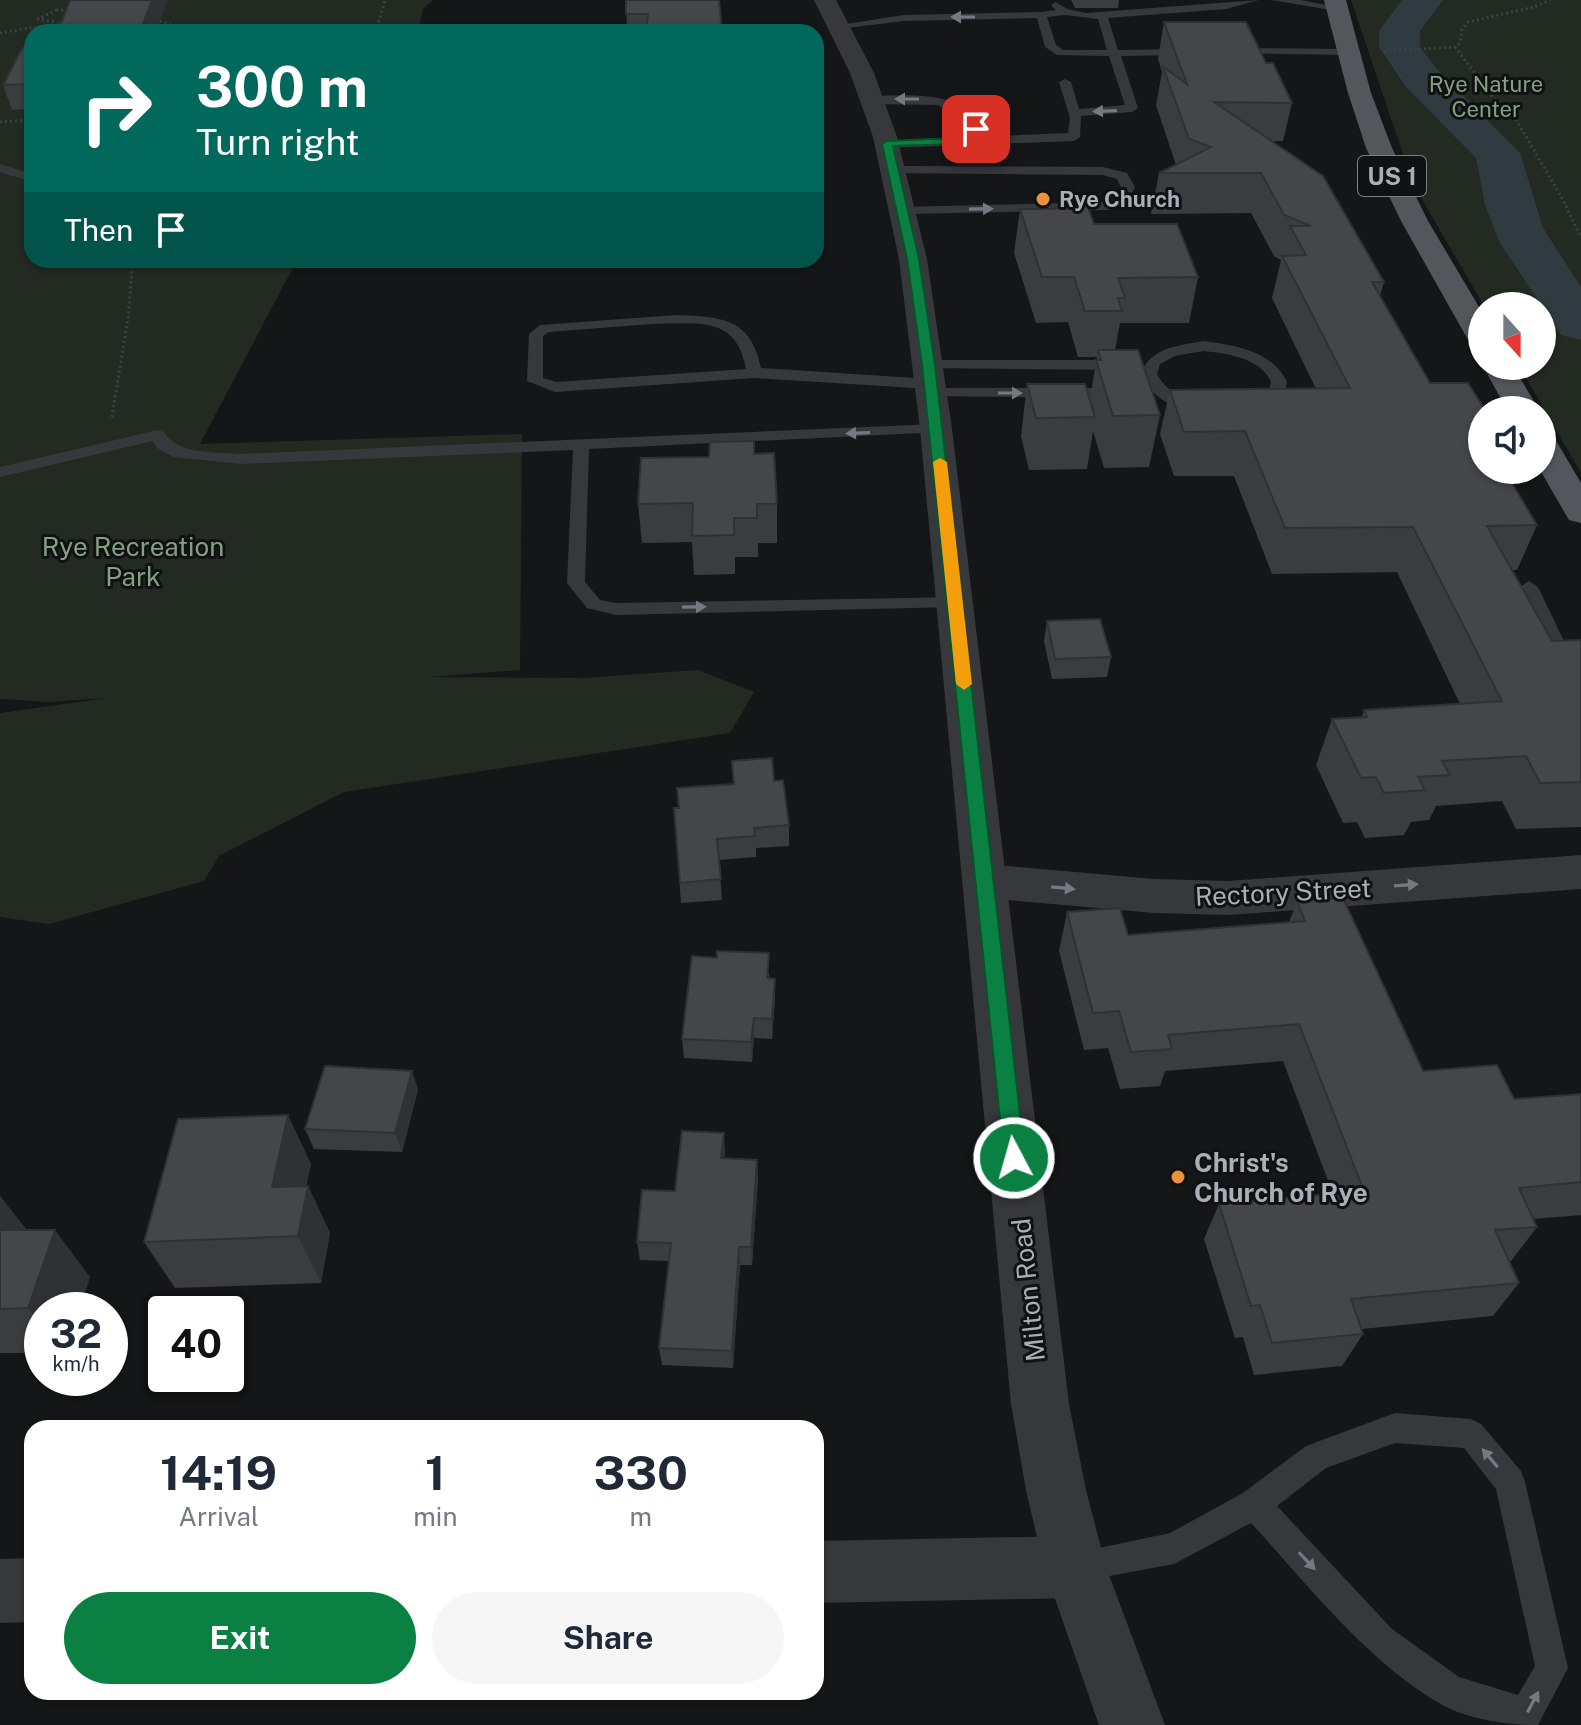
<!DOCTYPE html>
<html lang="en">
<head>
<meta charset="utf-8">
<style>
	:root { --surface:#fff; --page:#f6f6f7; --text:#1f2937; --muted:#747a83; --accent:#0b8043 }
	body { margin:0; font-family:"Public Sans",sans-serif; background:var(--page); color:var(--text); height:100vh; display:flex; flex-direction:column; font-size:30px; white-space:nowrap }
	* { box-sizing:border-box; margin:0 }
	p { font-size:26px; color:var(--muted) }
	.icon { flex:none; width:44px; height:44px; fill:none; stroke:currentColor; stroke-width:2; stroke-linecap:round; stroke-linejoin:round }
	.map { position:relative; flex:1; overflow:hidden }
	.drawer { position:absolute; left:24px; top:1420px; width:800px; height:280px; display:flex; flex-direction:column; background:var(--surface); border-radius:24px; box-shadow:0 2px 6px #0004 }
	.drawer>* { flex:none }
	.top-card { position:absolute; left:24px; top:24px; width:800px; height:244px; border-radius:24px; box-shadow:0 2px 6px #0004; background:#00695c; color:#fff; overflow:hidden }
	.needle { width:52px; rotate:159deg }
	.tools { position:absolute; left:1468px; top:292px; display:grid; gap:16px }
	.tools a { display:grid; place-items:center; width:88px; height:88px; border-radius:50%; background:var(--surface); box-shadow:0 2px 6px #0004; font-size:40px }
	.speed { position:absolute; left:24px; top:1292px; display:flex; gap:16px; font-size:40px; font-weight:700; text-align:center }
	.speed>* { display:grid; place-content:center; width:104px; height:104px; border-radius:50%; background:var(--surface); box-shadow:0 2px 6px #0004; line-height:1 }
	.speed small { font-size:20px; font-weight:400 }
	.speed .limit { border:4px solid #111; border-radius:12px; background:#fff; color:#111 }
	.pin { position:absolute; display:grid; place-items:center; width:68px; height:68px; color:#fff; margin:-34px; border-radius:16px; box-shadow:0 4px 12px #0006 }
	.me { position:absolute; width:88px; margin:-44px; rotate:354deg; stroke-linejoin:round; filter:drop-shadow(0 0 6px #0008) }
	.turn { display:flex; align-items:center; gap:28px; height:168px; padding:0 40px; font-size:36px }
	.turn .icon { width:104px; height:104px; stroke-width:2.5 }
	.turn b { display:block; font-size:56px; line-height:68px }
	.then { display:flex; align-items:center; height:76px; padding:0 40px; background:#0003; gap:16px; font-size:30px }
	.eta { display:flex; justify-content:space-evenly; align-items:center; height:136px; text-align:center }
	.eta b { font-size:48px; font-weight:700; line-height:56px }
	.button { display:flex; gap:16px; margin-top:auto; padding:16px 40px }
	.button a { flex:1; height:92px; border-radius:48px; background:var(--accent); color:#fff; font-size:32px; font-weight:700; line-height:92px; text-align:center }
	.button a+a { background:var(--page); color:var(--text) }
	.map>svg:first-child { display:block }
	.green { fill:#222a22 }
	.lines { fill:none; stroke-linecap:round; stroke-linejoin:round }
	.river { fill:#2f3b40; fill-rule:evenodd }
	.path { stroke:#3d4043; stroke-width:3; stroke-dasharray:2 3; stroke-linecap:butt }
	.service { fill:#37383c; fill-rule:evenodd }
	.minor { fill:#37383c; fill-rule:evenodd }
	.tertiary { fill:#37383c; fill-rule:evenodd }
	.primary { fill:#53565b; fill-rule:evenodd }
	.wall { fill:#3a3c40 }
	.shaded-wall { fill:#303134 }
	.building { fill:#44464a; stroke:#303134; stroke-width:2 }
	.oneway { fill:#757980 }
	.route { fill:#0b8043; stroke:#07532c; stroke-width:2 }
	.slow { fill:#f59e0b }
	.poi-dot { fill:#ea913b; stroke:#101112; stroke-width:3 }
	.labels { text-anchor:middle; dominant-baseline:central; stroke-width:6; stroke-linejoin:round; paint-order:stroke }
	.far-park-label { font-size:22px; fill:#83a180; stroke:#101112 }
	.far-poi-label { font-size:22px; font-weight:bold; fill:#a8afb7; stroke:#101112; text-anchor:start }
	.shield { fill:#101112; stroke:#7a8086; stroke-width:2 }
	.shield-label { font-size:24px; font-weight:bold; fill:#a8afb7 }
	.park-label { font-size:26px; fill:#83a180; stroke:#101112 }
	.street-label { font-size:26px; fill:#a8afb7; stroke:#101112 }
	.poi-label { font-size:26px; font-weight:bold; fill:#a8afb7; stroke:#101112; text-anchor:start }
</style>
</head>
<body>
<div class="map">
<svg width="1581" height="1725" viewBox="0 0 1581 1725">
	<rect width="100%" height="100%" fill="#151617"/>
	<path class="green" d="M0,0H433L423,9L418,32H32V260H297L200,444L522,434L520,670L429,677L582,678L698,670L754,692L730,733L344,792L219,856L204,881L49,924L0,917V713L107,698L48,702L0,699Z
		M1351,0H1581V473L1519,366H1542V306H1484L1413,184Z"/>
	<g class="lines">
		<path class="river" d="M1402,0H1443L1420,31V47L1437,69L1520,153L1543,228L1581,287V340L1561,335L1500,243L1485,205L1476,158L1406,87L1379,47V31Z"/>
		<path class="path" d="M56,10H74L78,14L59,23L38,19Z
			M155,20L196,32
			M376,32L385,0
			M0,33L47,25
			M1455,47L1493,97L1514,116L1562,198L1581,238
			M1384,51L1455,47L1460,43L1462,29L1468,22L1534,7L1550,0
			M0,122L32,120
			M112,417L128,318L133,260"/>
		<path class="service" d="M1259,0L1226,9L1108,18L1118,50L1186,49L1192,52L1186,55L1121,56L1138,108L1132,112L1081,116L1080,137L1074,141L887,148L883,147V141L959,137L970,128V121L937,105L872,104L866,100L872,96C910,95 953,91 982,120V129L974,137L1068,133L1070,118L1059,82L1065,79L1071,82L1079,109L1125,105L1109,56L1057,55L1045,47L1037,18L904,21L838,29L833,26L904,15L1041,12L1056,10L1051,5L1056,2L1067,9L1086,13ZM1065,15L1098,19L1107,50H1063L1056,45L1047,17Z
			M1271,0H1300L1342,8L1337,11Z
			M1232,48L1347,49L1353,52L1347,55L1228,53L1226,51Z
			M0,164L32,174V182L0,172Z
			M894,166L1103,167L1127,173L1135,187L1128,204L1108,210L903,214L896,210L898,207L1107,202L1117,199L1121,187L1117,179L1103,175L889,173L888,170Z
			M677,315C722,317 751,318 761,368L930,379L938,384L930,389L754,378L555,392L527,381L529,334L540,325ZM651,324C696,324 736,314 746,369L556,382L543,378V336L549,332Z
			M1203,341C1234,345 1273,351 1287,382C1279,432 1199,421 1166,402C1154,395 1148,386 1141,374C1150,347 1178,346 1203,341ZM1203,351C1226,353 1261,358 1271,382L1268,394C1239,421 1175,408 1157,374L1160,364L1175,356Z
			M928,360H1123L1131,365L1123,370L923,368V362Z
			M932,388H1119L1127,393L1119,398L926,396L924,393Z
			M936,424L942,426V432L589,449L585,582L600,600L616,603L962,597L964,601L962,605L955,607L616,615L587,608L567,583L573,450L240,464L174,457L157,448L153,441L0,477V467L158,430L164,432C179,456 214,451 240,454Z
			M1529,581L1538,587L1577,668H1581V680L1563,679L1560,674L1520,587Z
			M1395,1413L1471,1419L1481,1424L1521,1471L1525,1482L1568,1668L1538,1725C1506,1725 1465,1719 1437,1702C1363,1657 1308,1585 1251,1523L1174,1564L1077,1582L1066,1577L1061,1566L1066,1555L1170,1533L1243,1493L1306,1446ZM1395,1443L1464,1448L1496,1489L1535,1666L1518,1695L1459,1677L1392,1629L1277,1506L1326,1468Z"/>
		<path class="minor" d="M1581,855V889L1228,915L1154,913L985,898L969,893L963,881L969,869L985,864L1154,879L1228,881Z
			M1075,1536L1097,1545L1106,1567L1097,1589L1075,1598L816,1603V1541Z
			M32,1558V1622L0,1623V1559Z"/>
		<path class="tertiary" d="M814,0H836L874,73L897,137L927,259L952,429L1069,1404L1086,1490L1106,1567L1165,1725H1099L1044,1567L1026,1490L1011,1404L920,429L899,259L873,137L850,73Z"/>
		<path class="primary" d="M1324,0H1346L1371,93L1392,148L1428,221L1482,312V347L1471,344L1467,338L1401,221L1366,148L1348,93Z
			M1483,366H1513L1539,410H1507Z
			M1542,434L1554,437L1581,483V523L1569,520L1540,470Z"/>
	</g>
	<path class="wall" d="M626,0L722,32L627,30Z
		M1071,0H1119L1118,8H1075Z
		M1164,22L1266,63L1292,103L1283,141H1272L1384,282L1380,296L1430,383L1482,410V470L1537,525L1517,570H1513L1552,641L1581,640V827L1516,829L1502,801L1436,806L1429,820L1411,822L1404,835L1365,838L1357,822L1343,823L1316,765L1332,719L1362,717L1364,710L1460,704L1397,572L1272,574L1234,476H1174L1160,434L1170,390L1316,389L1272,298L1281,260L1274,256L1251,213L1151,214L1159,173L1176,165L1156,105L1162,72L1158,59Z
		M32,41V109L12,110L3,85Z
		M1020,209L1094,224L1198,277L1189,323H1120L1115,350L1160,415L1149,467L1104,468L1093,431L1087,469L1029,470L1021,436L1027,384L1090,399L1097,357H1078L1068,322L1036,323L1014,253Z
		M754,454L777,504V543H758V557H735V574L694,575L692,542L642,543L638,504L709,457Z
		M1047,621L1111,657L1107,677L1052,679L1044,641Z
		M732,761L774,781L789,825V846L756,848V857L719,860L722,900L681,903L674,808H679L733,784Z
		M1297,901L1423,1071L1514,1099L1581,1094V1215L1534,1219L1537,1227L1511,1261H1509L1519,1283L1493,1316L1362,1329L1363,1334L1342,1366L1254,1375L1243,1337L1235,1338L1204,1239L1219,1204L1333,1194L1283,1061L1165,1071L1160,1086L1120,1089L1108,1048L1084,1050L1059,951L1067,912L1128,935L1289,922Z
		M769,973V978L775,999L772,1039L754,1038L752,1062L684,1058L682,1039Z
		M412,1071L418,1090L402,1152L314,1149L305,1129Z
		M725,1152L724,1158L758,1178L752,1265H740L733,1368L662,1365L659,1348L669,1261L640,1260L637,1242Z
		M311,1164L306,1186H308L330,1233L321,1283L175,1288L144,1242Z
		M0,1196L26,1230L90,1277L42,1310V1353H0Z"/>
	<path class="shaded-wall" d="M152,0H168L156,32H140Z
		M775,979V999L772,1039V1019Z
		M754,1018V1038L752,1062L751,1042Z
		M412,1071L418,1090L402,1152L395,1133Z
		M288,1115L311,1164L296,1234L272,1187Z
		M724,1133L725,1152L722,1177L721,1158Z
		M757,1160L758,1178L752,1265L751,1247Z
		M308,1186L330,1233L321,1283L298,1236Z
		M0,1196L35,1240L0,1250Z
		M55,1230L90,1277L80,1310H42V1325L28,1308Z
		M739,1247L740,1265L733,1368L732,1351Z"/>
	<path class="building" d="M70,0H152L140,32H46L62,21Z
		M626,0H719L722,32H646L648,14H626Z
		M1164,22H1246L1266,63H1273L1292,103L1214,102L1323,176L1384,282H1372L1430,383H1468L1485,410H1482V423H1475L1482,434V470H1504L1537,525L1487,526L1552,641L1581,640V782L1540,783L1526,756L1442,761L1450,775L1418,777L1425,790L1384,793L1376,777L1361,778L1332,719L1367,717L1364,710L1502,701L1413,527L1285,528L1245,431L1184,432L1170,390L1350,388L1282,256L1306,255L1290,226H1311L1284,215L1261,173H1159L1211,147L1189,139L1163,67L1187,84Z
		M32,41V84L3,85L22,48Z
		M1085,199L1094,224H1177L1198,277L1118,278L1125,298H1118L1122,311H1085L1074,277H1042L1020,209H1054Z
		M1098,350H1138L1160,415L1113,416L1096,360H1101Z
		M1027,384H1085L1095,417L1036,418Z
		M754,441V454L774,453L777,504H757V518H734V535L692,536L693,503L638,504L641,458L709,457L710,442Z
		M1100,619L1111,657L1055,659L1047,621Z
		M772,758L774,781L783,780L789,825L754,828L755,836L717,839L721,879L680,883L674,808H679L677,788L734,784L732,761Z
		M1343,898L1423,1071L1497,1065L1514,1099L1581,1094V1182L1519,1188L1537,1227L1495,1230L1519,1283L1351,1299L1363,1334L1272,1343L1260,1305L1251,1306L1219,1204L1364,1191L1299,1024L1168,1035L1172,1049L1131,1052L1119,1011L1093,1013L1067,912L1120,908L1128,935L1305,921L1297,901Z
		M717,951L769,953L767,978L775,979L772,1019L754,1018L751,1042L682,1039L692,956L717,958Z
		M325,1066L412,1071L395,1133L305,1129Z
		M288,1115L272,1187L308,1186L298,1236L144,1242L178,1119Z
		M682,1131L724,1133L721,1158L757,1160L751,1247H739L732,1351L659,1348L671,1243L637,1242L642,1190L675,1191Z
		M0,1230H55L28,1308L0,1309Z"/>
	<defs><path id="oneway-solid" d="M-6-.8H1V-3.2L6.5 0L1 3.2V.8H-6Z" transform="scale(2)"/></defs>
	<g class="oneway">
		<use href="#oneway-solid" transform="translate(963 17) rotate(180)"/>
		<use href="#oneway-solid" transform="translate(907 99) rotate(180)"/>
		<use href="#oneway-solid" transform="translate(1105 111) rotate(178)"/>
		<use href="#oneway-solid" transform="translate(981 209) rotate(-1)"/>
		<use href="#oneway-solid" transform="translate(1010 393)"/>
		<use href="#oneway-solid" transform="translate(858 433) rotate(178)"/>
		<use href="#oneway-solid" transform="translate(694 607) rotate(-1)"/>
		<use href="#oneway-solid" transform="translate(1406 885) rotate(-4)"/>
		<use href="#oneway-solid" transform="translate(1063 888) rotate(5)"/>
		<use href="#oneway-solid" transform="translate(1490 1458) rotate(-130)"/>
		<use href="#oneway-solid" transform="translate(1307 1561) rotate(47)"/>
		<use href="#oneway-solid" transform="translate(1533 1702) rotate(-62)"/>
	</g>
	<path class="route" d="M976,126L981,129L979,132L962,144L893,146L919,259L935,365L1025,1158L1022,1165L1014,1167L1007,1165L1004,1158L922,365L907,259L882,144L887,141L959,138Z"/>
	<path class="slow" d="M940,458L947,462L972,684L964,690L956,684L933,462Z"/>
	<g class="poi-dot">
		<circle cx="1043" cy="199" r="8"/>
		<circle cx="1178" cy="1177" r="8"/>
	</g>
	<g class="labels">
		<g class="far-park-label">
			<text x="1486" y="84">Rye Nature<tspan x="1486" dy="25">Center</tspan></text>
		</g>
		<g class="far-poi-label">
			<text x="1059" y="199">Rye Church</text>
		</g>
		<rect class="shield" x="1358" y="156" width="68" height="40" rx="6"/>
		<g class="shield-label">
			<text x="1392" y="176">US 1</text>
		</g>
		<g class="park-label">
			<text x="133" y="546">Rye Recreation<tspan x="133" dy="30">Park</tspan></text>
		</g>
		<g class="street-label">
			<text transform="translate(1283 892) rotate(-3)">Rectory Street</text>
			<text transform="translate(1028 1290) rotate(-96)">Milton Road</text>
		</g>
		<g class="poi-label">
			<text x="1194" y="1162">Christ's<tspan x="1194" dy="30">Church of Rye</tspan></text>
		</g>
	</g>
</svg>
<div class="tools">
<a><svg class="needle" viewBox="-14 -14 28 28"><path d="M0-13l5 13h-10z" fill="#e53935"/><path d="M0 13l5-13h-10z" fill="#747a83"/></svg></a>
<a><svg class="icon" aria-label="sound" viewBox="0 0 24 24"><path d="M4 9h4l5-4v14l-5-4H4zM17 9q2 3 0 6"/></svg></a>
</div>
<div class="speed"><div>32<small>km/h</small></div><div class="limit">40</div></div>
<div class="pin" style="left:976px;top:129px;background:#d93025"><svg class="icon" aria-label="arrive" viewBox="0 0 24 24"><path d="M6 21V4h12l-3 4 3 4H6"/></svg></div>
<svg class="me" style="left:1014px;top:1158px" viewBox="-20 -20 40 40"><circle r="17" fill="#0b8043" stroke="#fff" stroke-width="3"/><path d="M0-11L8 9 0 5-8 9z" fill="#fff"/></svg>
<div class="top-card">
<div class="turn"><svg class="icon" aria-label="right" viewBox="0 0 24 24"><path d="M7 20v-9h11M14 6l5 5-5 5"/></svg><div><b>300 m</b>Turn right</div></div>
<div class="then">Then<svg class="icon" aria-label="arrive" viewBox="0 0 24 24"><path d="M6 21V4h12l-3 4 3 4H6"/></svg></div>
</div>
<section class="drawer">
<div class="eta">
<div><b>14:19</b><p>Arrival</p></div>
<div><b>1</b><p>min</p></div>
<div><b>330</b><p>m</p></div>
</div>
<div class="button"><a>Exit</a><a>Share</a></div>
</section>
</div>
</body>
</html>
